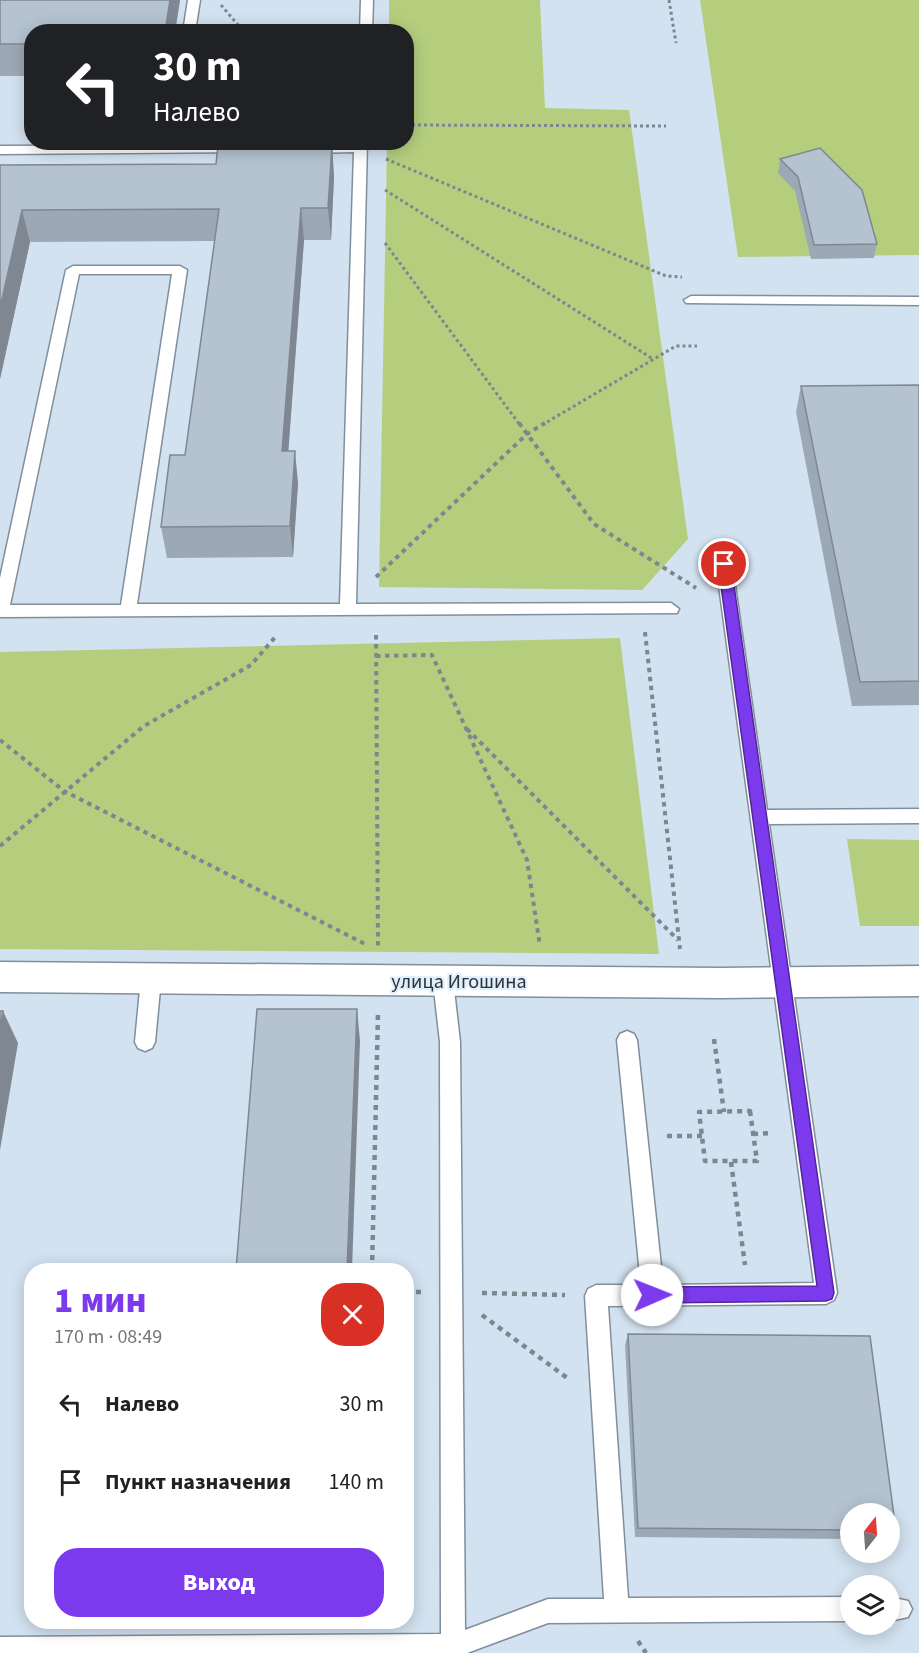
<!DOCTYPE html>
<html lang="ru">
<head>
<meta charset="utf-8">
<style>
	:root { --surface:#fff; --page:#f2f2f2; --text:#202124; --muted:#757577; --accent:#7c3aed }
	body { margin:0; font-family:"Source Sans 3",sans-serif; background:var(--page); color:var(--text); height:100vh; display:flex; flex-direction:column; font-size:22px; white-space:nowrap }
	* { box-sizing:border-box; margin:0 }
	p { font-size:20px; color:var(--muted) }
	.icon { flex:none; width:33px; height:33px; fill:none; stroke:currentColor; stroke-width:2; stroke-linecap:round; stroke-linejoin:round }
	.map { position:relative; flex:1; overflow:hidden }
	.sheet { position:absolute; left:24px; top:1263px; width:390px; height:366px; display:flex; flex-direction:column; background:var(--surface); border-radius:24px; box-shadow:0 3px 15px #0003 }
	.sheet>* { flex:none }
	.top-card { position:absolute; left:24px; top:24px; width:390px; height:126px; border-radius:24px; box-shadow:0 3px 15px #0003; background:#202124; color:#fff; overflow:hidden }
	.needle { width:39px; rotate:17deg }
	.buttons { position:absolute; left:840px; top:1503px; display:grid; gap:12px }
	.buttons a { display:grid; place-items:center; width:60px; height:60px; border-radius:50%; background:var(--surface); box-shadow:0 3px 15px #0003; font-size:30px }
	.pin { position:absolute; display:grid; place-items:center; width:51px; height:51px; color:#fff; margin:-26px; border:3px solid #fff; border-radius:50%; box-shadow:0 2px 6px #0007 }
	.me { position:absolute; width:66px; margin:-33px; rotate:89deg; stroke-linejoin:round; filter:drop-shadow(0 0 4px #0008) }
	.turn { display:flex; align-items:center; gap:21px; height:126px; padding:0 30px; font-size:27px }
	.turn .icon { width:78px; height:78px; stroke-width:2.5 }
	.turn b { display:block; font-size:42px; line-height:51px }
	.round { display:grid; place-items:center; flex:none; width:63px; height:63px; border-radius:24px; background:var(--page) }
	.headline { display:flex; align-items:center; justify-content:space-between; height:102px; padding:0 30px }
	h1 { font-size:36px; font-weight:800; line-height:45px; color:var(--accent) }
	.action { display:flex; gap:12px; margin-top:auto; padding:12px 30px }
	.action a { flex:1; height:69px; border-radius:24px; background:var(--accent); color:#fff; font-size:24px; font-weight:800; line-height:69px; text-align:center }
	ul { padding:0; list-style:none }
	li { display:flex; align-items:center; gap:18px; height:78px; padding:0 30px }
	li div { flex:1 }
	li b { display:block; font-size:22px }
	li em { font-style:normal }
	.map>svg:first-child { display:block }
	.green { fill:#b4ce7e }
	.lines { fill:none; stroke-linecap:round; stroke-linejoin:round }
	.service-casing { stroke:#818e9b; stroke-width:3 }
	.minor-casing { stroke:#818e9b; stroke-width:3 }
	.path-far2 { stroke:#7d8790; stroke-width:3; stroke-dasharray:3 3; stroke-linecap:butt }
	.path-far1 { stroke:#7d8790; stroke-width:4; stroke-dasharray:4.5 4.5; stroke-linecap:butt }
	.path { stroke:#7d8790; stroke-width:4.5; stroke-dasharray:5 5; stroke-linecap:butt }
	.service { fill:#fff; fill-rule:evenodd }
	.minor { fill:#fff; fill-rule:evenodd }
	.wall { fill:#9ca8b4 }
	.shaded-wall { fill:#7f8892 }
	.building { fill:#b5c3d1; stroke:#7f8892; stroke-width:1.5 }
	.route { fill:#7c3aed; stroke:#51269a; stroke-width:1.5 }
	.labels { text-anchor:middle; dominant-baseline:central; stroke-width:4.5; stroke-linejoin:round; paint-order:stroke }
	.street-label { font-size:20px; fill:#2d3237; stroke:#e0effd }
</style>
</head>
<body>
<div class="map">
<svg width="919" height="1653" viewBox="0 0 919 1653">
	<rect width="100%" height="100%" fill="#d3e2f0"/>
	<path class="green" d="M389,0H540L545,108L629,110L688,539L642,590L379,587L387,143L406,142V32L389,31Z
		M700,0H919V255L738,257Z
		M620,638L659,954L0,949V652Z
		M847,839L919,840V926H860Z"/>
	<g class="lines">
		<defs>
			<path id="service" d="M188,0H200L195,32H183Z
				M361,0H373L372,32H360Z
				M367,142L356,604L671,603L679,609L677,613L0,617V578L66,270L73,266H180L187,270L137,604H340L354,152L308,153L302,149L308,145ZM79,274H172L121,605H10Z
				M241,145L247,149L246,152L0,154V146Z
				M691,296L919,297V305L686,303L684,300Z
				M724,558L732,564L767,810L919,809V823L769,824L837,1293L834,1300L826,1304L608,1306L628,1598L850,1597V1621L548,1623L467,1653H0V1637L441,1634L440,1042L433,981L436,975L443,973L450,975L453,981L460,1042L465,1630L548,1599H604L585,1296L588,1289L596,1285H641L617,1040L620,1034L627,1031L634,1034L637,1040L663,1285L814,1283L716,564Z
				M151,971L158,973L161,979L155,1042L152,1048L145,1051L138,1048L135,1042L141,979L144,973Z
				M890,1597L908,1601L912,1609L908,1617L890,1621Z"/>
			<path id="minor" d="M0,962L720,968L919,966V996L720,998L0,992Z"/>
		</defs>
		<use href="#service" class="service-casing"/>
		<use href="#minor" class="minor-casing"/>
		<path class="path-far2" d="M669,0L676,43
			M221,5L244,32
			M406,125L666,126
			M386,159L666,276L682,277
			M385,190L653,359
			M385,243L520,425
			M542,425L676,346H697"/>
		<path class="path-far1" d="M519,423L594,524L696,588
			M376,577L527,434L545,423
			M645,632L680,949
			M376,635L378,946
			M376,656L432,655L527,860L540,946
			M467,729L678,940
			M0,740L64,791L365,944
			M0,846L144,726L251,665L277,635"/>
		<path class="path" d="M714,1039L724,1112
			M750,1111L757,1161H705L699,1112Z
			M753,1134L773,1133
			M667,1136H702
			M731,1162L745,1265
			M372,1270L378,1013
			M406,1292H421
			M482,1293L565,1295
			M482,1315L570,1380
			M638,1641L646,1653"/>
		<use href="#service" class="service"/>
		<use href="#minor" class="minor"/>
	</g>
	<path class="wall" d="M0,0H180L175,32H32V76H0Z
		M332,145L334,177L331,240H304L288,451L298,483L293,557L167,558L161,527L185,455L215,241L30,242L0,379V165L216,164Z
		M780,159L877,244L874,258L811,259L795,191L778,173Z
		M919,385V705L852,706L796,412L801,386Z
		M628,1334L870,1336L896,1531L890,1538V1514H850V1539L635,1537L625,1345Z"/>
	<path class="shaded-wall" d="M170,0H180L175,32H165Z
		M332,145L334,177L331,240L328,208Z
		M301,208L304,240L286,483L282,451Z
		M22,210L30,242L0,379V308Z
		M295,451L298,483L293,557L290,526Z
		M357,1009L360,1041L352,1270H347Z
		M3,1011L18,1043L0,1150V1028Z"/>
	<path class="building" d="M0,0H170L165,32H32V44H0Z
		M218,145H332L328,208H301L282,451H295L290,526L161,527L170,455H185L219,209L22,210L0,308V165L216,164Z
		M820,148L862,190L877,244L814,245L798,177L780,159Z
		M919,385V681L860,682L801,386Z
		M257,1009H357L347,1270H236Z
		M0,1011H3L0,1028Z
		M628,1334L870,1336L896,1531H890V1514H850V1530L638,1528Z"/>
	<path class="route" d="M724,559L731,564L834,1293L832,1299L826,1301L652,1303L647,1301L644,1295L647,1289L652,1287L817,1286L718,564Z"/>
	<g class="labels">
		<g class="street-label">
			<text x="459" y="982">улица Игошина</text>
		</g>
	</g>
</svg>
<div class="buttons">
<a><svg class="needle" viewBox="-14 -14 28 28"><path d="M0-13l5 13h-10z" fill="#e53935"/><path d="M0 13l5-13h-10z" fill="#757577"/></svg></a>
<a><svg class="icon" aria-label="layers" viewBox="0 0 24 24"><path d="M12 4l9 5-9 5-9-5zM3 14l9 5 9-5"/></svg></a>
</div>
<div class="pin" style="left:724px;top:564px;background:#d93025"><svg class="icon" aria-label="arrive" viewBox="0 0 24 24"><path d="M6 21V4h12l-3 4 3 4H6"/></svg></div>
<svg class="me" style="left:652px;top:1295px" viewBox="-20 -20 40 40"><circle r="19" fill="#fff"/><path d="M0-13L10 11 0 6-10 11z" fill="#7c3aed"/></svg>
<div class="top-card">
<div class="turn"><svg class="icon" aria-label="left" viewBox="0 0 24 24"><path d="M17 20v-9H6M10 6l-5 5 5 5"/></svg><div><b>30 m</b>Налево</div></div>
</div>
<section class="sheet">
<div class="headline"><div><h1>1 мин</h1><p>170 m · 08:49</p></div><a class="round" style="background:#d93025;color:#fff"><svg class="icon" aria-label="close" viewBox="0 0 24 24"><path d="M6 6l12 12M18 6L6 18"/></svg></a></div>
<ul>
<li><svg class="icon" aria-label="left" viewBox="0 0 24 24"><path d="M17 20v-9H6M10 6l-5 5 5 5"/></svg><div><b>Налево</b></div><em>30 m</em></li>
<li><svg class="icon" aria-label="arrive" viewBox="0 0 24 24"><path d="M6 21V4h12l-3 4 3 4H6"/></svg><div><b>Пункт назначения</b></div><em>140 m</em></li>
</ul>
<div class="action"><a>Выход</a></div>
</section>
</div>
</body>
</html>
